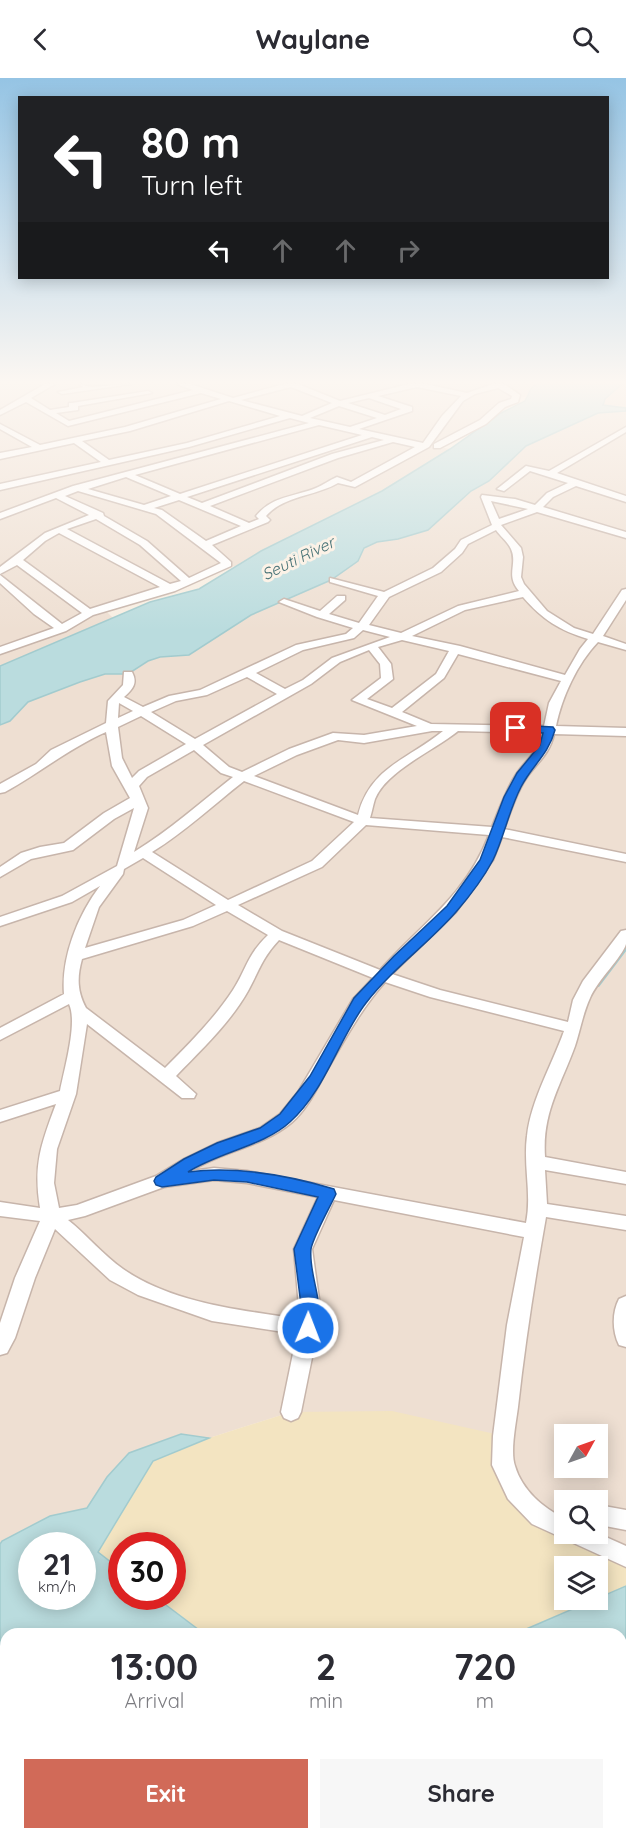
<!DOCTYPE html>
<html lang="en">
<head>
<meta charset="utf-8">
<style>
	:root { --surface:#fff; --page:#f7f7f7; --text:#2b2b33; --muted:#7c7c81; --accent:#d16a58 }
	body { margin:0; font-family:Quicksand,sans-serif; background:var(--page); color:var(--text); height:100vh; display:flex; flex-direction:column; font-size:22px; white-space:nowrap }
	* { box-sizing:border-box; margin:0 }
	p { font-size:20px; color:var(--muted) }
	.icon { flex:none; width:33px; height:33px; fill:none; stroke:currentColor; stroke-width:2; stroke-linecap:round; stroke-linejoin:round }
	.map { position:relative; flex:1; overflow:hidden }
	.panel { position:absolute; left:0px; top:1550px; width:627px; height:212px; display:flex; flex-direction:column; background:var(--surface); border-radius:18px 18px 0 0; box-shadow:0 3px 15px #0003 }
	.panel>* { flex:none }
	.banner { position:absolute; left:18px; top:18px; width:591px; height:183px; border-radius:0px; box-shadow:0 3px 15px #0003; background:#202124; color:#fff; overflow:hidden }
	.needle { width:39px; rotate:50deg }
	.buttons { position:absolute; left:554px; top:1346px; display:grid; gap:12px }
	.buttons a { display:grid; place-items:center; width:54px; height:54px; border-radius:0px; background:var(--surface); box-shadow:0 3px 15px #0003; font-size:30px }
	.speed { position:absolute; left:18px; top:1454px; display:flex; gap:12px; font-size:30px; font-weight:700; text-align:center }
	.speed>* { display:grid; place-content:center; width:78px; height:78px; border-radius:50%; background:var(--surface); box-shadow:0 3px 15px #0003; line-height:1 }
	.speed small { font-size:15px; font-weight:400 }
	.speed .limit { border:9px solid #d22; background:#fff; color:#111 }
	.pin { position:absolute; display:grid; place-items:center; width:51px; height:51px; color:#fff; margin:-26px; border-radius:12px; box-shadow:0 3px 9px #0006 }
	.me { position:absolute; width:66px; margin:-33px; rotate:1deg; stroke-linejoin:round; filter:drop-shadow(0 0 4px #0008) }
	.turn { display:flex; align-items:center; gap:21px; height:126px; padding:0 24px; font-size:27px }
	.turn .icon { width:78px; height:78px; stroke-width:2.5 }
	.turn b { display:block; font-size:42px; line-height:51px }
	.lanes { display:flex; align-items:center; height:57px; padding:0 24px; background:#0003; justify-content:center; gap:30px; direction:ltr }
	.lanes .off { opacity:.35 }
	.eta { display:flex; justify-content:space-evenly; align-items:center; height:102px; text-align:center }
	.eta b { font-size:36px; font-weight:700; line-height:42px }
	.cta { display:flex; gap:12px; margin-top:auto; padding:12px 24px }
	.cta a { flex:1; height:69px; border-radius:0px; background:var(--accent); color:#fff; font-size:24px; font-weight:700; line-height:69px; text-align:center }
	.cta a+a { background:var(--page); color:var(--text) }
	header { display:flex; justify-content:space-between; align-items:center; height:78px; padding:0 24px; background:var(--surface); font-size:27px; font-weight:700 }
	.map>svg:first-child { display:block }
	.residential { fill:#eedfd2; fill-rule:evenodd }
	.green { fill:#d2e3c3 }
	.sand { fill:#f3e4c1 }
	.water { fill:#badcde; stroke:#a2cbce; stroke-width:1.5; fill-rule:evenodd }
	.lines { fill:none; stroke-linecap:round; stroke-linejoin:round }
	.stream { stroke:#a2cbce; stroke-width:4 }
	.minor-casing { stroke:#c7b5ab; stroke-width:3 }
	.minor { fill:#fff; fill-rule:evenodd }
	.route { fill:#1a73e8; stroke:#114b97; stroke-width:1.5 }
	.labels { text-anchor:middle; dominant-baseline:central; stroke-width:6; stroke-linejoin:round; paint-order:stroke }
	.far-water-label { font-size:16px; font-style:italic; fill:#477276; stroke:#fcf2e7 }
</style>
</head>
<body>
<header><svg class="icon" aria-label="back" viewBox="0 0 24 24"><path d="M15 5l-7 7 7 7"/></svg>Waylane<svg class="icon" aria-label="search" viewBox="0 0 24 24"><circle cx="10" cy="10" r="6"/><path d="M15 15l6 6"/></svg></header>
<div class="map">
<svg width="626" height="1760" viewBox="0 0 626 1760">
	<rect width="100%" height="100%" fill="#f8eee2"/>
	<path class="residential" d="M0,306H537L532,309L527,318L515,322L483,344L438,369L450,371L382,413L261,473L235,489L227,486L105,532L113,540L0,588Z
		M622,306H626V330L603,327L604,321Z
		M626,333V1479L597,1455V1422H564V1451L291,1334L209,1360L180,1356L129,1375L107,1399L87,1430L50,1438L0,1466V647L10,643L28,624L80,604L105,596H128L148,583L160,579L189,577L251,537L331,502L358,483L364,470L377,464L398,461L428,452L471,413L489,403L526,368L598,335ZM564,1356H597V1389H564Z"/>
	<path class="green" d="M626,1583V1678L621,1675V1587Z"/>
	<path class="sand" d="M392,1333L504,1358L503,1387L564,1455L626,1479V1508L597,1520V1488H564V1521H596L517,1555H203L154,1518H172V1467H122L121,1492L98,1474L153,1383L209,1360L291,1334Z"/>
	<path class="water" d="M537,306H622L605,321L603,327L626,330V333L598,335L526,368L489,403L471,413L428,452L398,461L377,464L364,470L358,483L331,502L251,537L189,577L160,579L148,583L128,596H105L80,604L28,624L10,643L0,647V588L150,524L199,511L261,473L382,413L450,371L501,335L525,323L532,309Z
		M181,1356L209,1360L153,1383L98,1474L121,1492L122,1518H154L203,1555L6,1556V1755H621V1675L626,1678V1760H0V1466L2,1463L50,1438L87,1430L107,1399L129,1375ZM32,1467H82V1518H32Z
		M626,1508V1583L621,1587V1556L517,1555Z"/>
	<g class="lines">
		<path class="stream" d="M598,907L626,870"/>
		<defs>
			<path id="minor" d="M45,306H55L31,320L50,332L69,329V325H72L148,313L152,315L78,328V332L56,335L69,343L193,312L177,306H190L233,320L284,306H298L340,323L409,306H425L467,315L493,306H504L520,317L518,324L505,329L486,346L440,370H434V366L480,342L499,325L511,321L512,318L498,310L475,316L463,323L429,369L355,409L338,405C316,418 283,418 266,438L270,442L268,444L212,467L231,484V488L175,513L93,537L66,553L0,576V569L54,550L34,536L0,505V497L62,546L82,535L17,487L0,496V489L45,455L89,437L56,420L0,441V435L73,408L309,345L290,340L189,369L0,412V406L101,384L74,365L0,381V375L32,369L0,351V346L40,367L125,349L221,321L201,315L68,348L26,324L0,337V332ZM291,309L332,325L302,338L241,322ZM417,309L461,318L442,338L423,365L359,351L412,333V329L378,318ZM369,320L401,331L385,337L348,325ZM229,323L280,338L187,365L109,382L82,363L130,353ZM339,328L377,340L350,349L310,340ZM319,347L362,357L180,416L135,397ZM372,359L384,362L332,376L202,425L187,419ZM393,364L415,369L351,404L337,399C330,402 323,407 316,410C294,419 272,418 256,438L259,441L249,445L210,428L338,380ZM126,399L171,418L144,427L88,411ZM78,413L156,436L221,485L189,500L147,463L104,438L103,435L65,418ZM179,422L241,448L206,463L162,432L154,430ZM96,441L140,467L181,503L170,506L67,451ZM59,455L160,509L90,531L23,482L45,463Z
				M79,306L91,309L131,306L62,316L58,314L83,309Z
				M626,349V354L557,395L626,418V424L576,408L553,419L543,429L626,454V460L537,434L501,447L521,470L523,479L521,499L524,506L547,533L574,550L593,556L622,512L626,511V522L603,558L626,566V572L598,564C577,586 562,619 556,648L626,650V658L554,656C550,675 538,684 527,699C516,714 511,734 504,751L626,776V784L502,759L493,782L456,834L392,896L440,912L568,944L573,922L583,903L621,853L626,852C626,856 626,862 626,866C623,878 597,903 590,920C583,935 580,953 575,968C560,1009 542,1035 545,1079L626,1094V1106L545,1092L547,1126L626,1138V1152L546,1139C535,1201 525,1265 518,1329C516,1345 510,1374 515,1388C522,1412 543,1430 564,1440V1455H597L626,1468V1489L532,1446L508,1421L492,1387L493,1358L507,1247L524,1159L334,1122L312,1171L321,1235L301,1334L298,1340L291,1343L284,1340L281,1334L297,1256L212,1243L138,1217L110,1202L55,1151L35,1200L15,1260L7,1275L0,1277V1245L15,1200L40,1143L0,1138V1124L40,1130C33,1087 41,1066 56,1026L0,1044V1032L60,1013C64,992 78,945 69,926L0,962V950L64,916C61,879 78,837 100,808L72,824L0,848V839L62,818L117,788L134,730L114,741L73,772L31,781L0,799V789L21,775L40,769L64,765L104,735L130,720L112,688L106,654C68,671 41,694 5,714L0,715V706L36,686L51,672L106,645L108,623L123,607L124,594H132C138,605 133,611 124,619L143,629L169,618L200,612L296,567L346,556L353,550L317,539L279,524L284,521L320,533L337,518H345V522L329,536L359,545L378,518L330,504V500L384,514L433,490L455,471L461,462L492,447L481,419L482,417L515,421L535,427L547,415L568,405L530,393L504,413L497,411L526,388L549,393ZM491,423L528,431L499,441ZM496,452C500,458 508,464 511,471C518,486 505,497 519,513L458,528L401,555L369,547L389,519L441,494L462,475L468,466ZM523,519C543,542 559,552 588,561L580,571L565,597L460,568L412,558L465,532ZM363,552L390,559L332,580L303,602L285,611L256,595L303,572L354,560ZM402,562L449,573L436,596L392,630L367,621L393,601L391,586L378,569ZM369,572L380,586L381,600L352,622L417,648L364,657L333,655L289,671L242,694L229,689L203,667L311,606L340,584ZM458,576L561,603L549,625L544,648L431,646L402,634L444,600ZM247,599L277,616L195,661L151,634L176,623L207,617ZM119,625L133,633L118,640ZM141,638L186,666L139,693L132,700L122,680L118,649ZM432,653H443C409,681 370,689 358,737L254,698L297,677L338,662L364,665ZM458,653L543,655C538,675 525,682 515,698C505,714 499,732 492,749L370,740C372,734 373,727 375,721C386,693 435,672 458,653ZM194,672L221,695L233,699C200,725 170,752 134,774L148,730L139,708L147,699ZM244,703L354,744L312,783L228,822L152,774C185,754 213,727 244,703ZM366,747L489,757C465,819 422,845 380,892L282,853L238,827L322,789ZM143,780L216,827L183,842L85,870L99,829L123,796L124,791ZM227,833L268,857C247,877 247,890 233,912C214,941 189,966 165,990L86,930C77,913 77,899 82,881L193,848ZM279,862L373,900L353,921L298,1014L280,1036L260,1050L217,1065L184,1081L156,1098L77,1127L59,1130L54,1105L57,1071L76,1016L87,946L182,1020H194L196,1016L176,998C201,972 230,945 248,913C259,893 262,880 279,862ZM385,904L430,919L564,953C552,987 531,1022 527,1058C523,1087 532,1116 526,1145L247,1093L214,1090L191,1093C222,1073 262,1069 291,1045C307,1032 317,1010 327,992C345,961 361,931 385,904ZM214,1102L247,1105L318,1119L294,1171L300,1241C241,1232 174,1226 123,1191C103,1177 87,1157 68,1142L85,1138L164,1109Z
				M626,1218V1269L619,1267C612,1253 612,1234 619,1221Z
				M604,1428L626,1432V1452L605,1448L597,1451V1431Z"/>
		</defs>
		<use href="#minor" class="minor-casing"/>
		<use href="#minor" class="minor"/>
	</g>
	<linearGradient id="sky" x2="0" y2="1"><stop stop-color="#95c4e4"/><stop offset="0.55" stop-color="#fcf7f2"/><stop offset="1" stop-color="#fcf7f2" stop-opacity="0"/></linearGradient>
	<rect width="626" height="553" fill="url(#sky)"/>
	<path class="route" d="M516,647L553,649L555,652C548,678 532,687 521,709C509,732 504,759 493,782C484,799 469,819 456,834C428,866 392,891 366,925C339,960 325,1013 290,1044C264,1068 219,1074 188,1094C236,1088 287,1097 334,1111L336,1116C330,1129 313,1159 311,1171C308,1199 328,1229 314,1255L308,1257L302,1255L299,1250L302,1235L294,1171L318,1119L247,1104L214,1102L162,1109L156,1107L154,1103L156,1099L184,1081L217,1065L260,1050L280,1036L310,998L354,920L394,878L447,828L480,782L504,719L517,695L540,667L543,655L512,653V648Z"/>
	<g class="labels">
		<g class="far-water-label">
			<text transform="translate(298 480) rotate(-26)">Seuti River</text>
		</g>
	</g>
</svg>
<div class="buttons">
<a><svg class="needle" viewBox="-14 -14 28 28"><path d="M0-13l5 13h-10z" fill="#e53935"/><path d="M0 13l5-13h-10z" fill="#7c7c81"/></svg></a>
<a><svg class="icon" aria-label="search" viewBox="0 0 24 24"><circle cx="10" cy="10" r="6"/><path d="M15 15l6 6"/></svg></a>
<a><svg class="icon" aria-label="layers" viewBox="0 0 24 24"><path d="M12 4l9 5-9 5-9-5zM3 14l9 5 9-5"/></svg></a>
</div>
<div class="speed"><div>21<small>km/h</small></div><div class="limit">30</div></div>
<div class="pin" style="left:516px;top:650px;background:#d93025"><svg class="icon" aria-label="arrive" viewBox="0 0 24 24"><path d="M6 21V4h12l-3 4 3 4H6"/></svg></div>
<svg class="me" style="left:308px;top:1250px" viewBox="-20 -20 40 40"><circle r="17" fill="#1a73e8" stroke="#fff" stroke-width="3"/><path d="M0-11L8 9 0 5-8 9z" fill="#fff"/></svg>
<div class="banner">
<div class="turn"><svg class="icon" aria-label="left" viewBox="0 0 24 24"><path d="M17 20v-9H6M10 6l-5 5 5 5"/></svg><div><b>80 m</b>Turn left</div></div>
<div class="lanes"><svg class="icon" aria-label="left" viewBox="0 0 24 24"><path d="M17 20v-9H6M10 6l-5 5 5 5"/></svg><svg class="icon off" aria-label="ahead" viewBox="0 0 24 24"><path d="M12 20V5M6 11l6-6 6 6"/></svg><svg class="icon off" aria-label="ahead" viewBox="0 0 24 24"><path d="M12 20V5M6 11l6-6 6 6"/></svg><svg class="icon off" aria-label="right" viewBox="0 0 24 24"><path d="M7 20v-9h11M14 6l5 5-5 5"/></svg></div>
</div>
<section class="panel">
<div class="eta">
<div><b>13:00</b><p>Arrival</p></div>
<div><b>2</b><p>min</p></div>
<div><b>720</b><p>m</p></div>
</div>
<div class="cta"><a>Exit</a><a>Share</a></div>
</section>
</div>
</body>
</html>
